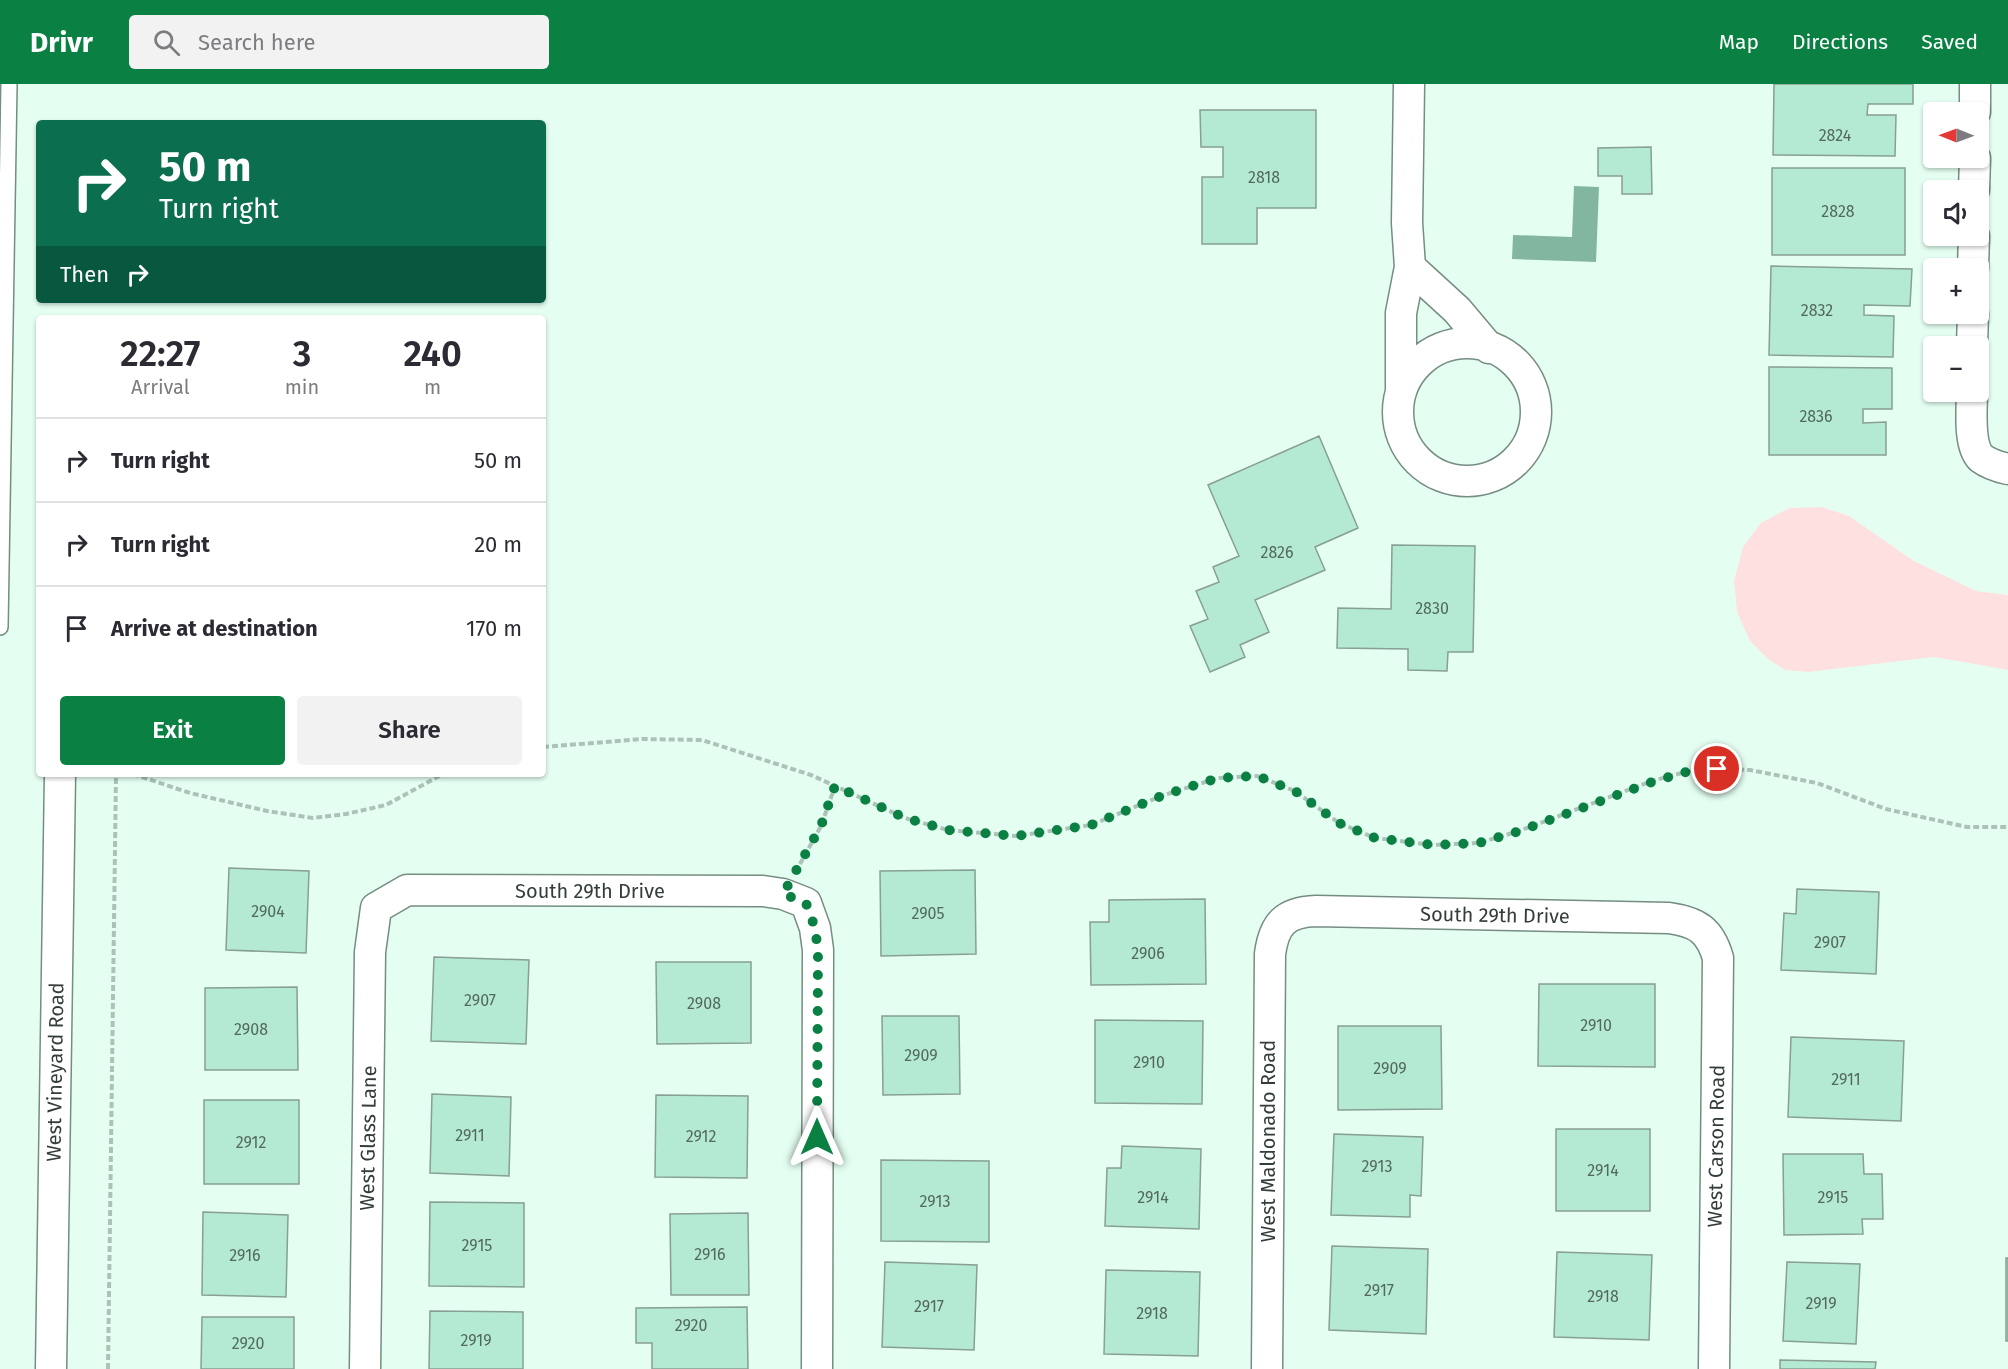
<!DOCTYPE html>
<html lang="en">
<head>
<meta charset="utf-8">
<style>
	:root { --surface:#fff; --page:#f2f2f3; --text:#2b2b33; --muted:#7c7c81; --line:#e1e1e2; --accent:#0b8043 }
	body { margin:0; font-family:"Fira Sans",sans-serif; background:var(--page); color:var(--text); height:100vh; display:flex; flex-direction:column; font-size:22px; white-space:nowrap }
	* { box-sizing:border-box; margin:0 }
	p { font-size:20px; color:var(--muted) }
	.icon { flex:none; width:33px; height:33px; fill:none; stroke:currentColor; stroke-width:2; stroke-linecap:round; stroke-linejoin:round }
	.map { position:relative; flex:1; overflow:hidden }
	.side { position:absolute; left:36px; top:231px; width:510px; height:462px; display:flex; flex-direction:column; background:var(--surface); border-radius:6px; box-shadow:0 2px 4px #0004 }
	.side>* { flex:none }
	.hud { position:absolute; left:36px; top:36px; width:510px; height:183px; border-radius:6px; box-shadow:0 2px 4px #0004; background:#0b6e4f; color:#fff; overflow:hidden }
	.needle { width:39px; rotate:271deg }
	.fabs { position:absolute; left:1923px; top:18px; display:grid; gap:12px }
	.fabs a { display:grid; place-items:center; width:66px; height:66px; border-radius:6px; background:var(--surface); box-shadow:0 2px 4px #0004; font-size:30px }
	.pin { position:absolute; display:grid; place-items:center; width:51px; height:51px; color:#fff; margin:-26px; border:3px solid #fff; border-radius:50%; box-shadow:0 2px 6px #0007 }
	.me { position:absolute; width:66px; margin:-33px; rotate:0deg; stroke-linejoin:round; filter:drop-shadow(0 0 4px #0008) }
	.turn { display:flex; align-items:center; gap:21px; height:126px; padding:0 24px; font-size:27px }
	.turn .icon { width:78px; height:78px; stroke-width:2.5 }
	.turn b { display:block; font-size:42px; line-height:51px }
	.then { display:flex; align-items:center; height:57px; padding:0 24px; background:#0003; gap:12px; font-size:22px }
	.eta { display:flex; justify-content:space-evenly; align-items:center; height:102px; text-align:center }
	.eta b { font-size:36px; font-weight:600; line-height:42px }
	.action { display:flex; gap:12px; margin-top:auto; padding:12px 24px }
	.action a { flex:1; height:69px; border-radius:6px; background:var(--accent); color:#fff; font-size:24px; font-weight:600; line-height:69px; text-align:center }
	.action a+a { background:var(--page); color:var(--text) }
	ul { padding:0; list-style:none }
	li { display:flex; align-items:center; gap:18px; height:84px; padding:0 24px; border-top:2px solid var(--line) }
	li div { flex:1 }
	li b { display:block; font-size:22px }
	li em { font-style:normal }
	header { display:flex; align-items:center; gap:36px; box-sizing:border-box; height:84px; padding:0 30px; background:var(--accent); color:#fff }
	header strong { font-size:28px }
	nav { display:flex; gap:33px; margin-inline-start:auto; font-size:21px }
	.search { width:420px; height:54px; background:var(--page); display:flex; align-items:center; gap:15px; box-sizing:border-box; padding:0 21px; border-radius:6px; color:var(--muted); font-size:22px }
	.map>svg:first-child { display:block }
	.green { fill:#ffe0e1 }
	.water { fill:#82b69f }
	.building { fill:#b4ead2; stroke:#879f94; stroke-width:1.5 }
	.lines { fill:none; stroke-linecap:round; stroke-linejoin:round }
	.service-casing { stroke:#758d82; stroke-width:18 }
	.minor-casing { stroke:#758d82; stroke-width:33 }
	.path { stroke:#acc2b8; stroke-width:4; stroke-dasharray:6 3; stroke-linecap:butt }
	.service { stroke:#fff; stroke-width:15 }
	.minor { stroke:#fff; stroke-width:30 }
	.route { stroke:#0b8043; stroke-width:10; stroke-dasharray:0 18 }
	.labels { text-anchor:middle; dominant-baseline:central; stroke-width:6; stroke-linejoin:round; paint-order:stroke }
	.number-label { font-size:16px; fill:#53685f }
	.street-label { font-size:20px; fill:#333d39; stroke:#fff }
</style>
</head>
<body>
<header>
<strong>Drivr</strong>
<div class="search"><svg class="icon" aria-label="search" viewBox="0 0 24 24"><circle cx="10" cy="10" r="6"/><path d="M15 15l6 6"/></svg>Search here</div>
<nav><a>Map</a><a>Directions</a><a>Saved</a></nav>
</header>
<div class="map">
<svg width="2008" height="1285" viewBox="0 0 2008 1285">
	<rect width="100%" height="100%" fill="#e4fff2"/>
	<path class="green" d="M1822,423L1849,432L1914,477L1976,507L2008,511V586L1934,573L1808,588L1785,586L1768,575L1750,557L1737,528L1734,497L1743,463L1761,439L1789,424Z"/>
	<path class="water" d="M1574,102L1599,103L1596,178L1512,175L1513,151L1572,153Z"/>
	<path class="building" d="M1774,0H1913V20H1868L1867,31H1896L1895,72L1773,71Z
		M1200,26H1316V124H1257V160H1202V93H1223V63H1201Z
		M1651,63L1652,110H1622V92H1598V64Z
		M1772,84H1905V171H1772Z
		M1771,182L1912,185L1910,222L1864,221V231L1894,232L1893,273L1769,271Z
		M1769,283L1892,284V325H1863V339L1886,338V371H1769Z
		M1319,352L1358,444L1315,463L1325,486L1255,516L1269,548L1240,561L1245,573L1210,588L1190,542L1208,535L1196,507L1219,498L1213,483L1239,472L1208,401Z
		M1392,461L1475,462L1473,568H1448L1447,587L1408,586V565L1337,564L1338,524L1391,525Z
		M229,784L309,787L306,869L226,866Z
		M975,786L976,870L881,872L880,787Z
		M1797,805L1879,808L1876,890L1781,886L1784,829L1796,830Z
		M1205,815L1206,900L1091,901L1090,838H1109V816Z
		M434,873L529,876L526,960L431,957Z
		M656,878H751V959L657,960Z
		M1539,900H1655V983L1538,982Z
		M297,903L298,986H205V904Z
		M882,932H959L960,1010L883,1011Z
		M1095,936L1203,937L1202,1020L1095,1019Z
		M1338,942H1441L1442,1025L1338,1026Z
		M1791,953L1904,957L1901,1037L1788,1033Z
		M432,1010L511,1013L509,1092L430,1089Z
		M656,1011L748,1012L747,1094L655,1093Z
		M204,1016H299V1100H204Z
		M1556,1045H1650V1127H1556Z
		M1334,1050L1423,1053L1421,1112L1410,1111V1133L1331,1131Z
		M1122,1062L1201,1065L1199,1145L1105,1142L1107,1084H1121Z
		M1783,1070H1863L1864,1090H1882L1883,1135H1862L1863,1150L1784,1151Z
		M881,1076L989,1077V1158L881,1157Z
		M430,1118L524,1119V1203L429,1202Z
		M203,1128L288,1131L286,1213L202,1211Z
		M748,1129L749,1211H671L670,1130Z
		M1332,1162L1428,1165L1426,1250L1329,1246Z
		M1557,1168L1652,1171L1649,1256L1554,1253Z
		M2006,1174H2008V1257H2006Z
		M885,1178L977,1181L974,1266L882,1263Z
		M1787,1178L1860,1180L1856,1260L1783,1257Z
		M1106,1186L1200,1188L1198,1272L1104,1270Z
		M747,1223L748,1285H652V1259H636V1224Z
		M430,1227L523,1228V1285H429Z
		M202,1233H294V1285H201Z
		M1780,1276L1876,1278L1875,1285H1780Z"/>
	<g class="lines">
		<defs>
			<path id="service" d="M0,543L9,0"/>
			<path id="minor" d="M1975,28V0
				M1974,106L1975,74
				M1410,183L1457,226L1489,264
				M1973,184L1974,152
				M1398 328a69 69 0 1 1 138 0a69 69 0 1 1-138 0Z
				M1972,262L1973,230
				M1401,308V229L1410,183L1407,139L1409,0
				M1972,308C1972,324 1968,361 1981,374C1989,380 1999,383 2008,385
				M51,1285L60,690
				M365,1285L370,868L376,824L407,806L763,807L783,810L806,819L815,844L818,866L817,1285
				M1267,1285L1270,870C1274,840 1285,828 1316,827L1669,834C1697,838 1710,846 1718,874L1714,1285"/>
		</defs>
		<use href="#service" class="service-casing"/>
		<use href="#minor" class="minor-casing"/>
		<path class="path" d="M543,663L643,655L702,656L811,691L905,734L948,746L1016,752L1091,741L1164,711L1218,694L1257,692L1295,707L1339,739L1375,754L1433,761L1479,759L1519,747L1652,697L1700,684L1750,686L1817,699L1886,725L1967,743H2008
			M133,690L190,709L267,727L313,734L346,730L386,721L443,690
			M800,780L821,742L835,702
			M108,1285L116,690"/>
		<use href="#service" class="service"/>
		<use href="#minor" class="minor"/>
	</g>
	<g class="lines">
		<path class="route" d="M817,1053L818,867L815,844L806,819L783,810L821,742L835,702L905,734L948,746L1016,752L1091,741L1164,711L1218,694L1257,692L1295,707L1339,739L1375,754L1433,761L1479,759L1520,747L1652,698L1700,684L1717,685"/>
	</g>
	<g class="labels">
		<g class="number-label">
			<text x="1835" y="51">2824</text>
			<text x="1264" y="93">2818</text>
			<text x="1838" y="127">2828</text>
			<text x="1817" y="226">2832</text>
			<text x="1816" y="332">2836</text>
			<text x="1277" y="468">2826</text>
			<text x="1432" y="524">2830</text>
			<text x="268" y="827">2904</text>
			<text x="928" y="829">2905</text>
			<text x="1830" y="858">2907</text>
			<text x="1148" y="869">2906</text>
			<text x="480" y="916">2907</text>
			<text x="704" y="919">2908</text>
			<text x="1596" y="941">2910</text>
			<text x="251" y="945">2908</text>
			<text x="921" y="971">2909</text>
			<text x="1149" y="978">2910</text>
			<text x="1390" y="984">2909</text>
			<text x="1846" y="995">2911</text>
			<text x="470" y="1051">2911</text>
			<text x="701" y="1052">2912</text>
			<text x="251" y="1058">2912</text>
			<text x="1377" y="1082">2913</text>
			<text x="1603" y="1086">2914</text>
			<text x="1153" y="1113">2914</text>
			<text x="1833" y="1113">2915</text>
			<text x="935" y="1117">2913</text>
			<text x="477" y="1161">2915</text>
			<text x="710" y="1170">2916</text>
			<text x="245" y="1171">2916</text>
			<text x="1379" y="1206">2917</text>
			<text x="1603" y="1212">2918</text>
			<text x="1821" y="1219">2919</text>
			<text x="929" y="1222">2917</text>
			<text x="1152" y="1229">2918</text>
			<text x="691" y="1241">2920</text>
			<text x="476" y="1256">2919</text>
			<text x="248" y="1259">2920</text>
		</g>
		<g class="street-label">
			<text x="590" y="807">South 29th Drive</text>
			<text transform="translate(1495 831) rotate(1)">South 29th Drive</text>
			<text transform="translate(55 988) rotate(-89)">West Vineyard Road</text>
			<text transform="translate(368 1054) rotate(-89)">West Glass Lane</text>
			<text transform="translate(1268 1057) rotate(-90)">West Maldonado Road</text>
			<text transform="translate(1716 1062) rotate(-89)">West Carson Road</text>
		</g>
	</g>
</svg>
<div class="fabs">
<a><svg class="needle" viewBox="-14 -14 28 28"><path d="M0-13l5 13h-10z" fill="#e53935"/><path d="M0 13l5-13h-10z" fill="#7c7c81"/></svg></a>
<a><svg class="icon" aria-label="sound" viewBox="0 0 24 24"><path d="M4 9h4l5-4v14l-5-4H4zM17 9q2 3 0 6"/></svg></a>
<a>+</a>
<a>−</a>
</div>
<div class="pin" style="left:1717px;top:685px;background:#d93025"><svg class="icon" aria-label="arrive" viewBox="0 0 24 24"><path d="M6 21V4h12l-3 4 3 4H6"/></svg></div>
<svg class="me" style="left:817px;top:1053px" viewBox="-20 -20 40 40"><path d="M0-17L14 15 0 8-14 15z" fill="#0b8043" stroke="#fff" stroke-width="4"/></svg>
<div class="hud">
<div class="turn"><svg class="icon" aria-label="right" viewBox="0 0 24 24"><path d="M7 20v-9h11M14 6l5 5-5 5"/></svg><div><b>50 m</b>Turn right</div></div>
<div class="then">Then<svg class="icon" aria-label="right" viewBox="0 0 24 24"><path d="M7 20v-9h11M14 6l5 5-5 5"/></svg></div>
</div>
<section class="side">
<div class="eta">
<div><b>22:27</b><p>Arrival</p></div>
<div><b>3</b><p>min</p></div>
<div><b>240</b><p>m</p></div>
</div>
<ul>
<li><svg class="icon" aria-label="right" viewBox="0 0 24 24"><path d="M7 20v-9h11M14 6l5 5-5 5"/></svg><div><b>Turn right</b></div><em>50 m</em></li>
<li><svg class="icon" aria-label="right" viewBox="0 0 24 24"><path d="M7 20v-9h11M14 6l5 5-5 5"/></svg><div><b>Turn right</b></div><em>20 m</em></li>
<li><svg class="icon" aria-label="arrive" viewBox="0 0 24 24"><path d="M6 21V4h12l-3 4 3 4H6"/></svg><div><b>Arrive at destination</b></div><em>170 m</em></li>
</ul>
<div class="action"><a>Exit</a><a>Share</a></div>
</section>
</div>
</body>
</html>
